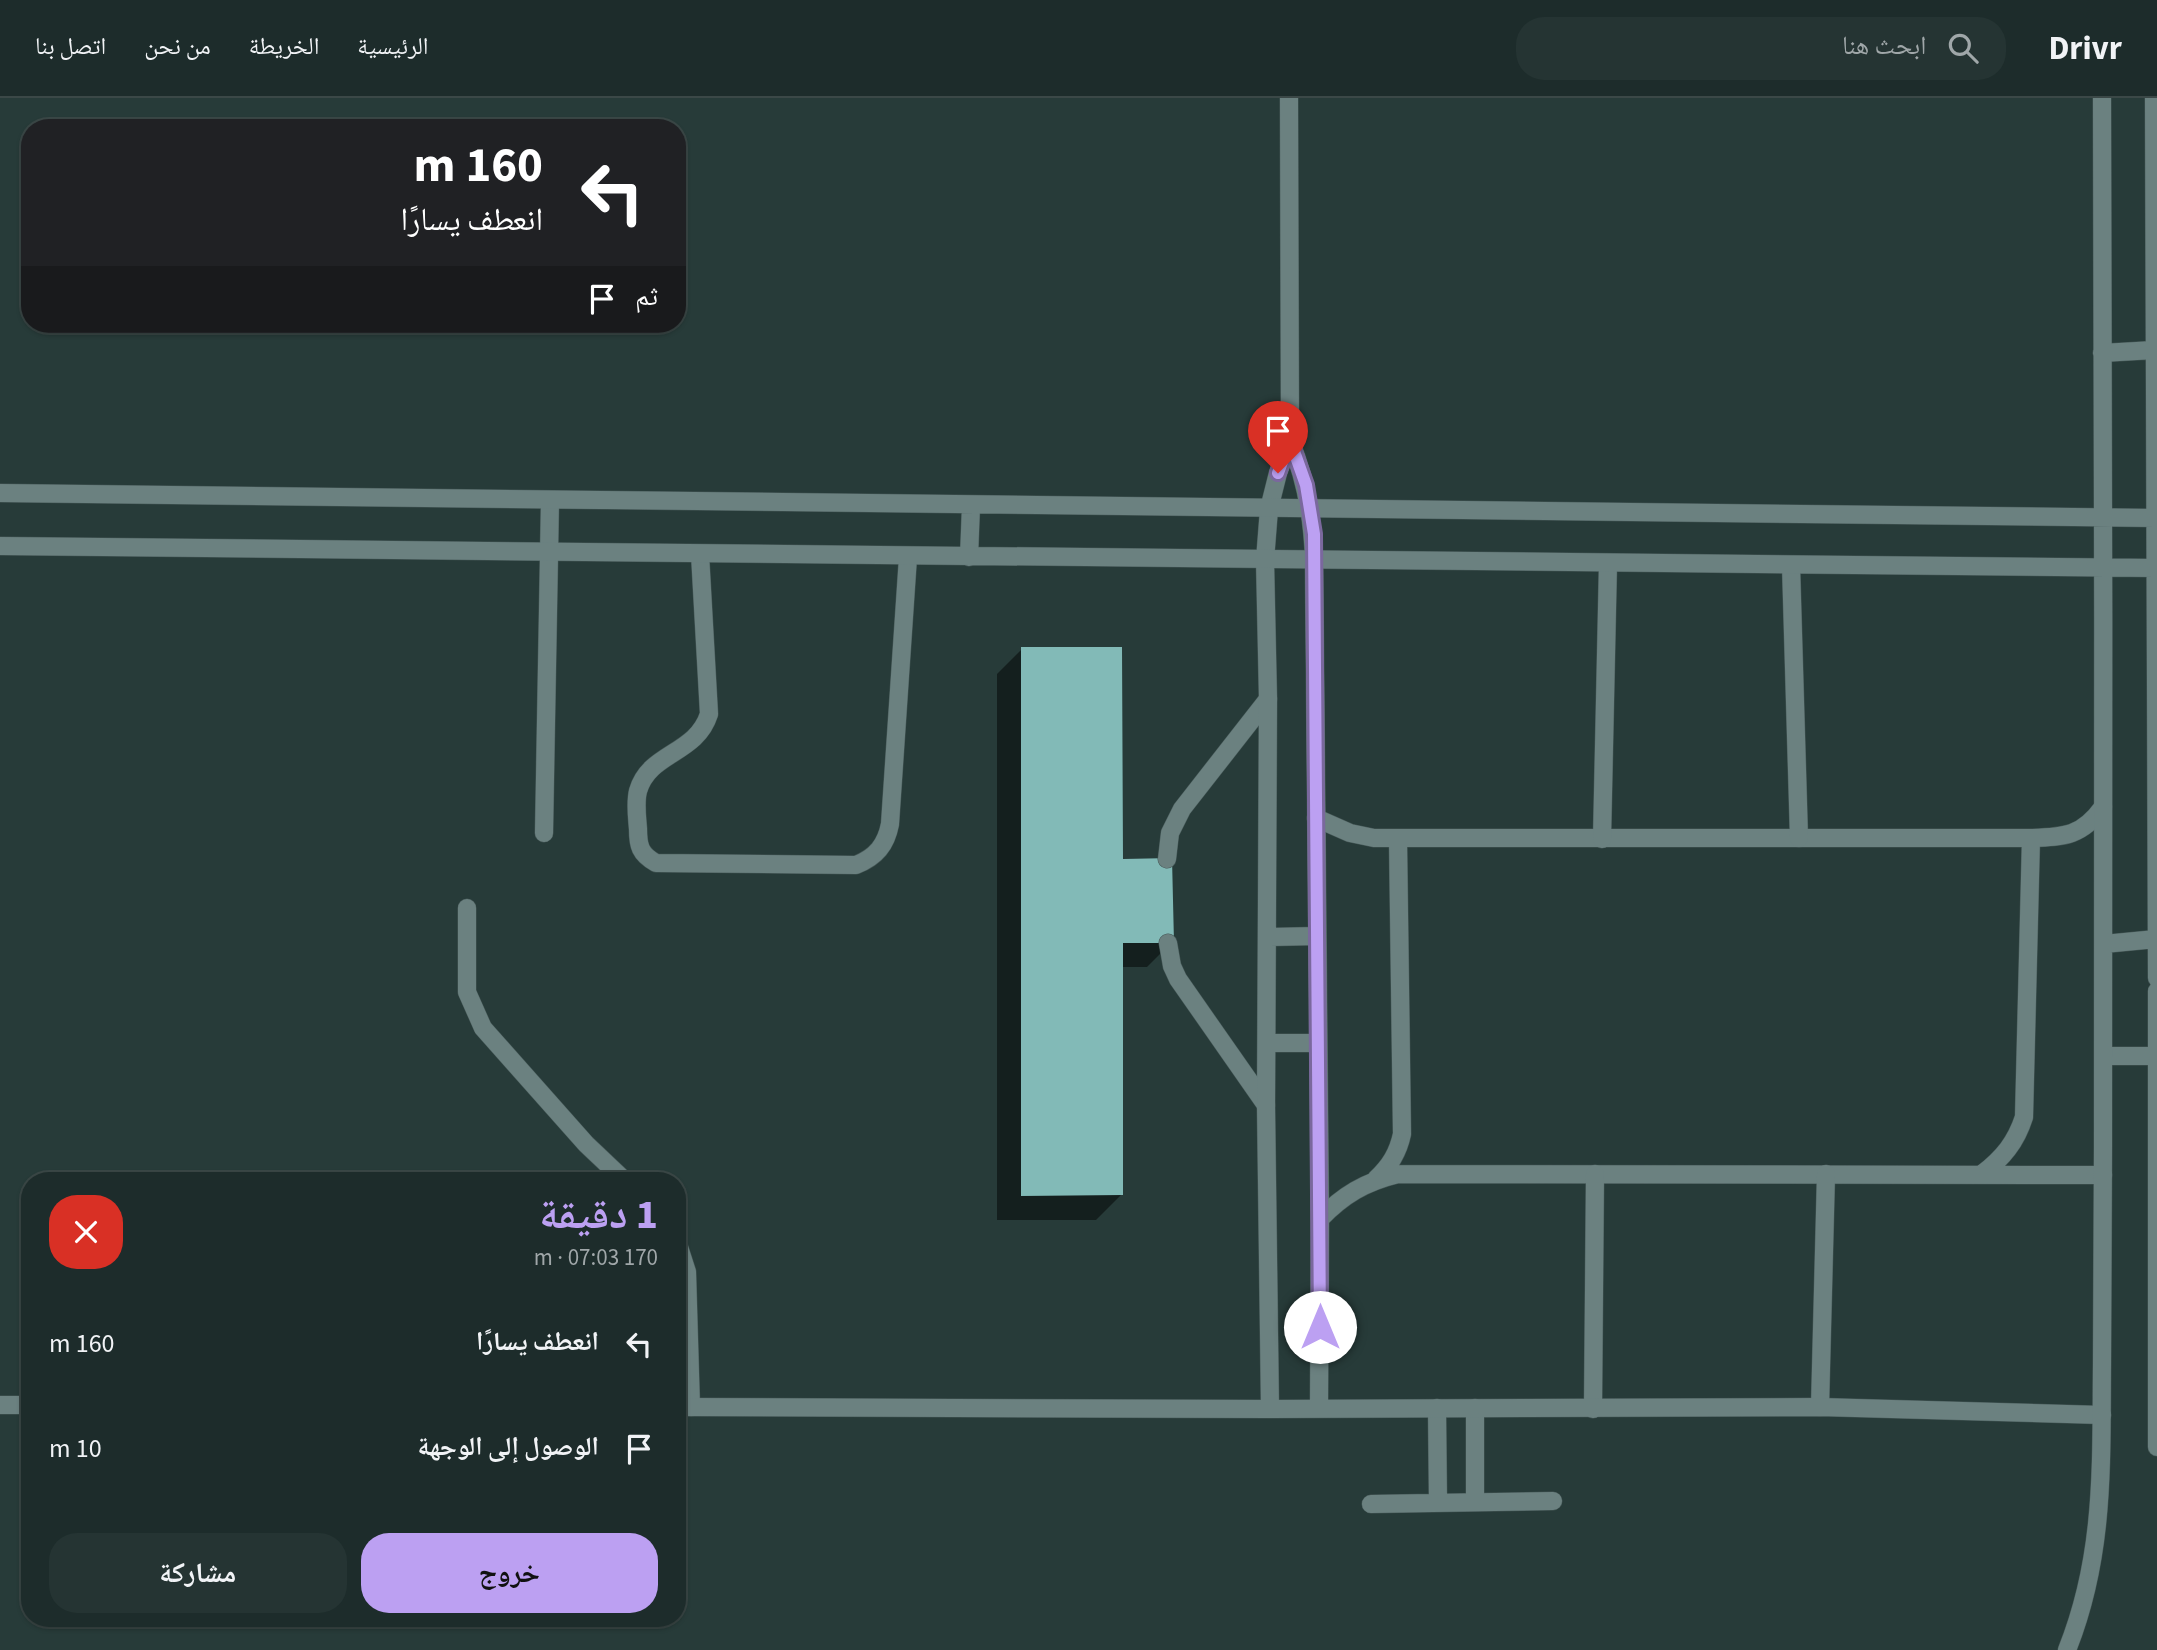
<!DOCTYPE html>
<html lang="ar">
<head>
<meta charset="utf-8">
<style>
	:root { --surface:#1d2c2b; --page:#253433; --text:#f1f3f6; --muted:#a0a7a9; --line:#3b4847; --accent:#bca0f2 }
	body { margin:0; font-family:"Source Sans 3","Noto Naskh Arabic",sans-serif; background:var(--page); color:var(--text); direction:rtl; height:100vh; display:flex; flex-direction:column; font-size:26px; white-space:nowrap }
	* { box-sizing:border-box; margin:0 }
	p { font-size:23px; color:var(--muted) }
	.icon { flex:none; width:38px; height:38px; fill:none; stroke:currentColor; stroke-width:2; stroke-linecap:round; stroke-linejoin:round }
	.map { position:relative; flex:1; overflow:hidden; direction:ltr }
	.drawer { position:absolute; left:21px; top:1074px; width:665px; height:455px; display:flex; flex-direction:column; background:var(--surface); border-radius:28px; box-shadow:0 2px 5px #0004,0 0 0 2px var(--line); direction:rtl }
	.drawer>* { flex:none }
	.hud { position:absolute; left:21px; top:21px; width:665px; height:214px; border-radius:28px; box-shadow:0 2px 5px #0004,0 0 0 2px var(--line); direction:rtl; background:#202124; color:#fff; overflow:hidden }
	.pin { position:absolute; display:grid; place-items:center; width:60px; height:60px; color:#fff; margin:-72px -30px; border-radius:50% 50% 50% 0; rotate:-45deg; box-shadow:0 0 7px #0007 }
	.pin .icon { rotate:45deg }
	.me { position:absolute; width:77px; margin:-38px; rotate:0deg; stroke-linejoin:round; filter:drop-shadow(0 0 5px #0008) }
	.turn { display:flex; align-items:center; gap:24px; height:147px; padding:0 28px; font-size:32px }
	.turn .icon { width:91px; height:91px; stroke-width:2.5 }
	.turn b { display:block; font-size:49px; line-height:60px }
	.then { display:flex; align-items:center; height:66px; padding:0 28px; background:#0003; gap:14px; font-size:26px }
	.round { display:grid; place-items:center; flex:none; width:74px; height:74px; border-radius:28px; background:var(--page) }
	.overview { display:flex; align-items:center; justify-content:space-between; height:119px; padding:0 28px }
	h1 { font-size:42px; font-weight:700; line-height:52px; color:var(--accent) }
	.primary-button { display:flex; gap:14px; margin-top:auto; padding:14px 28px }
	.primary-button a { flex:1; height:80px; border-radius:28px; background:var(--accent); color:#111; font-size:28px; font-weight:700; line-height:80px; text-align:center }
	.primary-button a+a { background:var(--page); color:var(--text) }
	ul { padding:0; list-style:none }
	li { display:flex; align-items:center; gap:21px; height:105px; padding:0 28px }
	li div { flex:1 }
	li b { display:block; font-size:26px }
	li em { font-style:normal }
	header { display:flex; align-items:center; gap:42px; box-sizing:border-box; height:98px; padding:0 35px; background:var(--surface); border-bottom:2px solid var(--line) }
	header strong { font-size:33px }
	nav { display:flex; gap:38px; margin-inline-start:auto; font-size:24px }
	.search { width:490px; height:63px; background:var(--page); display:flex; align-items:center; gap:18px; box-sizing:border-box; padding:0 24px; border-radius:28px; color:var(--muted); font-size:26px }
	.map>svg:first-child { display:block }
	.shadow { fill:#0007 }
	.building { fill:#82bab7 }
	.lines { fill:none; stroke-linecap:round; stroke-linejoin:round }
	.service-casing { stroke:#465857; stroke-width:19 }
	.pedestrian-casing { stroke:#465857; stroke-width:19 }
	.minor-casing { stroke:#465857; stroke-width:19 }
	.tertiary-casing { stroke:#465857; stroke-width:19 }
	.service { stroke:#6b8180; stroke-width:18 }
	.pedestrian { stroke:#6b8180; stroke-width:18 }
	.minor { stroke:#6b8180; stroke-width:18 }
	.tertiary { stroke:#6b8180; stroke-width:18 }
	.route-casing { stroke:#7a689d; stroke-width:18 }
	.route { stroke:#bca0f2; stroke-width:12 }
</style>
</head>
<body>
<header>
<strong>Drivr</strong>
<div class="search"><svg class="icon" aria-label="search" viewBox="0 0 24 24"><circle cx="10" cy="10" r="6"/><path d="M15 15l6 6"/></svg>ابحث هنا</div>
<nav><a>الرئيسية</a><a>الخريطة</a><a>من نحن</a><a>اتصل بنا</a></nav>
</header>
<div class="map">
<svg width="2157" height="1552" viewBox="0 0 2157 1552">
	<rect width="100%" height="100%" fill="#273b39"/>
	<path class="shadow" d="M1022,551L1121,763L1172,844L1147,869H1121V1097L1096,1122H997V576Z"/>
	<path class="building" d="M1021,549H1122L1123,761L1172,760L1174,845H1123V1097L1021,1098Z"/>
	<g class="lines">
		<defs>
			<path id="service" d="M700,456L709,616C696,657 649,654 638,693C635,705 637,718 638,731C638,748 640,756 656,765L856,767C876,759 886,747 890,726L908,459
				M1316,720L1350,735L1374,740H2031C2065,739 2082,738 2103,709
				M1167,761L1170,735L1182,711L1268,601
				M467,810V894L483,930L586,1046L625,1083
				M1168,845L1172,868L1178,881L1266,1007
				M1982,1076C2003,1060 2016,1044 2024,1019L2031,740
				M1376,1081C1390,1068 1398,1055 1402,1036L1398,741
				M1320,1121C1343,1097 1365,1084 1398,1076L2103,1077
				M677,1143L687,1174L691,1309
				M1437,1310L1438,1405
				M1475,1404V1310
				M1371,1406L1553,1403"/>
			<path id="pedestrian" d="M1791,467L1799,740
				M1602,741L1608,465
				M1820,1309L1826,1076
				M1593,1311L1595,1076"/>
			<path id="minor" d="M1290,342C1306,382 1313,420 1314,463L1320,1121L1319,1310
				M544,735L550,402
				M1267,839L1317,838
				M1267,945H1318
				M2104,958H2157
				M0,1307H30
				M677,1309L1270,1311L1820,1309L2102,1317
				M1270,1311L1266,1007L1268,601L1265,462L1269,411L1278,375L1290,342L1289,0"/>
			<path id="tertiary" d="M2154,0L2157,880
				M2102,255L2154,252
				M0,395L2155,420
				M0,448L2155,470
				M969,459L971,408
				M2104,846L2156,841
				M2157,893V1349
				M2067,1552C2105,1457 2101,1367 2102,1267C2103,1194 2103,1121 2103,1048C2105,699 2102,349 2102,0"/>
		</defs>
		<use href="#service" class="service-casing"/>
		<use href="#pedestrian" class="pedestrian-casing"/>
		<use href="#minor" class="minor-casing"/>
		<use href="#tertiary" class="tertiary-casing"/>
		<use href="#service" class="service"/>
		<use href="#pedestrian" class="pedestrian"/>
		<use href="#minor" class="minor"/>
		<use href="#tertiary" class="tertiary"/>
	</g>
	<g class="lines">
		<defs>
			<path id="route" d="M1278,375L1290,342L1306,387L1314,436L1320,1229"/>
		</defs>
		<use href="#route" class="route-casing"/>
		<use href="#route" class="route"/>
	</g>
</svg>
<div class="pin" style="left:1278px;top:375px;background:#d93025"><svg class="icon" aria-label="arrive" viewBox="0 0 24 24"><path d="M6 21V4h12l-3 4 3 4H6"/></svg></div>
<svg class="me" style="left:1320px;top:1229px" viewBox="-20 -20 40 40"><circle r="19" fill="#fff"/><path d="M0-13L10 11 0 6-10 11z" fill="#bca0f2"/></svg>
<div class="hud">
<div class="turn"><svg class="icon" aria-label="left" viewBox="0 0 24 24"><path d="M17 20v-9H6M10 6l-5 5 5 5"/></svg><div><b>160 m</b>انعطف يسارًا</div></div>
<div class="then">ثم<svg class="icon" aria-label="arrive" viewBox="0 0 24 24"><path d="M6 21V4h12l-3 4 3 4H6"/></svg></div>
</div>
<section class="drawer">
<div class="overview"><div><h1>1 دقيقة</h1><p>170 m · 07:03</p></div><a class="round" style="background:#d93025;color:#fff"><svg class="icon" aria-label="close" viewBox="0 0 24 24"><path d="M6 6l12 12M18 6L6 18"/></svg></a></div>
<ul>
<li><svg class="icon" aria-label="left" viewBox="0 0 24 24"><path d="M17 20v-9H6M10 6l-5 5 5 5"/></svg><div><b>انعطف يسارًا</b></div><em>160 m</em></li>
<li><svg class="icon" aria-label="arrive" viewBox="0 0 24 24"><path d="M6 21V4h12l-3 4 3 4H6"/></svg><div><b>الوصول إلى الوجهة</b></div><em>10 m</em></li>
</ul>
<div class="primary-button"><a>خروج</a><a>مشاركة</a></div>
</section>
</div>
</body>
</html>
